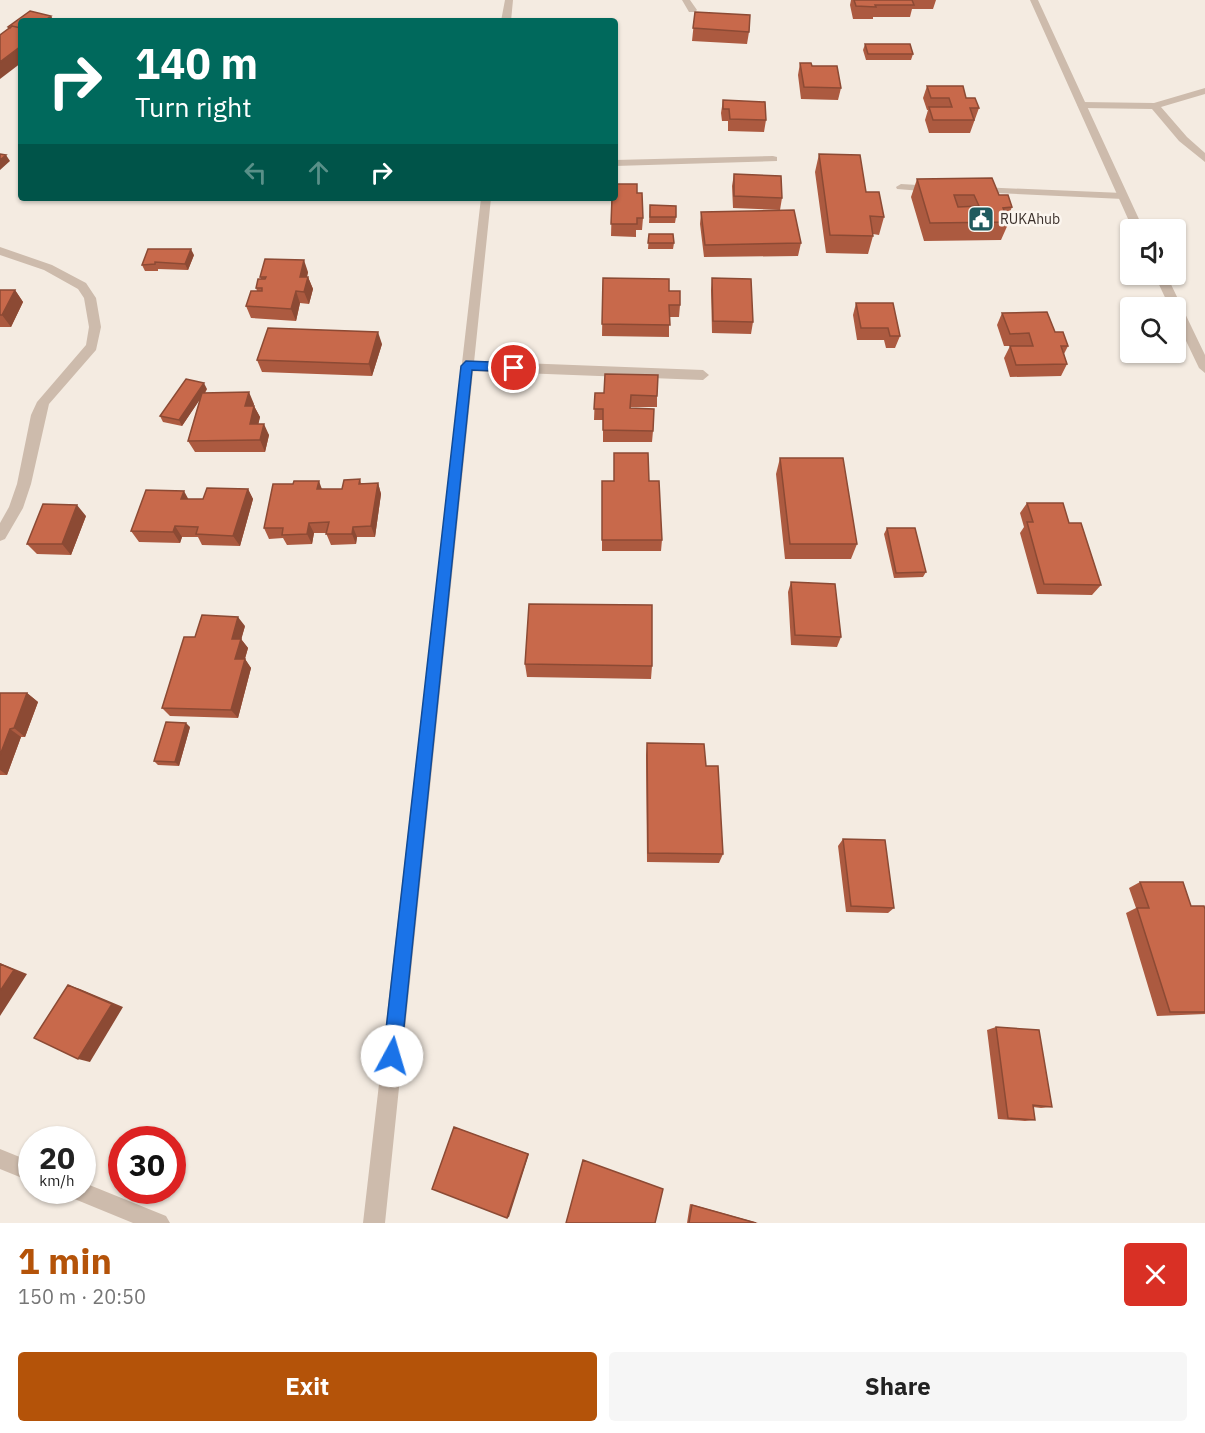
<!DOCTYPE html>
<html lang="en">
<head>
<meta charset="utf-8">
<style>
	:root { --surface:#fff; --page:#f6f6f6; --text:#222; --muted:#767676; --accent:#b45309 }
	body { margin:0; font-family:"IBM Plex Sans",sans-serif; background:var(--page); color:var(--text); height:100vh; display:flex; flex-direction:column; font-size:22px; white-space:nowrap }
	* { box-sizing:border-box; margin:0 }
	p { font-size:20px; color:var(--muted) }
	.icon { flex:none; width:33px; height:33px; fill:none; stroke:currentColor; stroke-width:2; stroke-linecap:round; stroke-linejoin:round }
	.map { position:relative; height:1223px; overflow:hidden }
	.side { display:flex; flex-direction:column; background:var(--surface); flex:1 }
	.side>* { flex:none }
	.guide { position:absolute; left:18px; top:18px; width:600px; height:183px; border-radius:6px; box-shadow:0 2px 4px #0004; background:#00695c; color:#fff; overflow:hidden }
	.controls { position:absolute; left:1120px; top:219px; display:grid; gap:12px }
	.controls a { display:grid; place-items:center; width:66px; height:66px; border-radius:6px; background:var(--surface); box-shadow:0 2px 4px #0004; font-size:30px }
	.speed { position:absolute; left:18px; top:1126px; display:flex; gap:12px; font-size:30px; font-weight:700; text-align:center }
	.speed>* { display:grid; place-content:center; width:78px; height:78px; border-radius:50%; background:var(--surface); box-shadow:0 2px 4px #0004; line-height:1 }
	.speed small { font-size:15px; font-weight:400 }
	.speed .limit { border:9px solid #d22; background:#fff; color:#111 }
	.pin { position:absolute; display:grid; place-items:center; width:51px; height:51px; color:#fff; margin:-26px; border:3px solid #fff; border-radius:50%; box-shadow:0 2px 6px #0007 }
	.me { position:absolute; width:66px; margin:-33px; rotate:6deg; stroke-linejoin:round; filter:drop-shadow(0 0 4px #0008) }
	.turn { display:flex; align-items:center; gap:21px; height:126px; padding:0 18px; font-size:27px }
	.turn .icon { width:78px; height:78px; stroke-width:2.5 }
	.turn b { display:block; font-size:42px; line-height:51px }
	.lanes { display:flex; align-items:center; height:57px; padding:0 18px; background:#0003; justify-content:center; gap:30px; direction:ltr }
	.lanes .off { opacity:.35 }
	.round { display:grid; place-items:center; flex:none; width:63px; height:63px; border-radius:6px; background:var(--page) }
	.headline { display:flex; align-items:center; justify-content:space-between; height:102px; padding:0 18px }
	h1 { font-size:36px; font-weight:700; line-height:45px; color:var(--accent) }
	.button { display:flex; gap:12px; margin-top:auto; padding:12px 18px }
	.button a { flex:1; height:69px; border-radius:6px; background:var(--accent); color:#fff; font-size:24px; font-weight:700; line-height:69px; text-align:center }
	.button a+a { background:var(--page); color:var(--text) }
	.map>svg:first-child { display:block }
	.lines { fill:none; stroke-linecap:round; stroke-linejoin:round }
	.service { fill:#cdbbac; fill-rule:evenodd }
	.minor { fill:#cdbbac; fill-rule:evenodd }
	.wall { fill:#ac5a40 }
	.shaded-wall { fill:#8c4a34 }
	.building { fill:#c8694b; stroke:#8c4a34; stroke-width:1.5; fill-rule:evenodd }
	.route { fill:#1a73e8; stroke:#114b97; stroke-width:1.5 }
	.labels { text-anchor:middle; dominant-baseline:central; stroke-width:5; stroke-linejoin:round; paint-order:stroke }
	.far-poi-label { font-size:14px; fill:#3b302b; stroke:#fbf5ee; text-anchor:start }
</style>
</head>
<body>
<div class="map">
<svg width="1205" height="1223" viewBox="0 0 1205 1223">
	<rect width="100%" height="100%" fill="#f4ebe1"/>
	<g class="lines">
		<path class="service" d="M682,0H690L697,10L695,12H689Z
			M1205,88V94L1161,107L1187,137L1205,153V162L1179,141L1152,109L1082,108L1077,105L1082,102L1154,103Z
			M901,184L934,186L939,189L934,192L897,189L896,187Z
			M979,187L1123,193L1128,196L1123,199L975,192V188Z
			M467,361L703,370L709,375L703,380L467,371L461,366Z"/>
		<path class="minor" d="M505,0H513L511,21H501Z
			M1030,0H1038L1144,230H1133Z
			M773,156L777,157V161L615,166V160Z
			M481,198H491L385,1223H363Z
			M0,247L52,265L86,283L96,298L101,327L96,350L49,404L31,484L23,508L5,539L0,541V523L9,507L17,484L31,415L37,402L86,345L89,327L84,298L78,289L44,270L0,255Z
			M1154,274H1166L1205,355V373L1199,368L1176,320V308H1170Z
			M0,1149L32,1162V1182L0,1169Z
			M82,1182L166,1216L170,1223H133L72,1198L69,1191H82Z"/>
	</g>
	<path class="wall" d="M851,0H936L933,9H912L910,17H873V19H853L850,5Z
		M695,12L749,32L747,44L692,41Z
		M865,44L913,54L911,60H866L863,50Z
		M800,63L812,66L841,88L838,100L801,99L798,75Z
		M927,86L966,98L979,108L970,133H929L925,120L928,110H927L923,98Z
		M723,100L766,120L764,132L728,131V121H722L721,113Z
		M819,154L866,192L884,217L879,235L873,234V236L868,254L826,253L815,172Z
		M734,174L782,198L780,210L733,208L732,186Z
		M917,179L999,195L1012,207L1007,219L1009,222L1001,240L924,241L911,197Z
		M637,193L643,218L642,230H636V237L611,236L612,198Z
		M650,205L676,217L675,223H649Z
		M701,212L801,243L798,256L704,257L700,224Z
		M649,234L674,243L673,249H648Z
		M194,255L188,270L158,269V271H145L142,265Z
		M308,272L307,277H308L313,289L309,304L300,303L296,321L251,318L246,306L257,291L256,288L261,279L260,277Z
		M603,278L669,291L680,305L679,317H669V337L602,336Z
		M712,278L753,322L751,334L712,333L711,290Z
		M0,290H15L23,302L11,327H0Z
		M856,303L900,336L895,348H886L884,340H857L853,315Z
		M1002,313L1055,332L1068,346L1064,354L1067,364L1061,376L1010,377L1004,358L1010,346H1023H1004L997,325Z
		M382,344L372,376L262,372L257,360Z
		M207,389L205,393L254,404L253,406H254L260,417L258,424L269,435L265,452H195L188,441L200,399L182,426L163,422L160,416Z
		M595,393L657,396V407H631L630,408L653,431L652,442H603V420H594Z
		M780,458L857,544L851,559H785L776,474Z
		M360,479L361,483H378L381,494L375,537H357L356,544L331,545L326,533H314L312,544L287,545L283,538L269,539L264,528L322,489H342Z
		M602,481H649L662,540L661,551H602Z
		M248,489L253,499L240,546L202,545L198,537H182L180,543L139,542L131,531L203,499Z
		M1027,503L1069,523L1101,585L1092,595L1037,594L1020,533L1024,527L1020,513Z
		M86,516L71,555L37,554L27,544Z
		M887,528L926,572L923,577L894,578L884,534Z
		M791,582L841,637L837,647L791,645L788,592Z
		M245,626L241,639L248,648L245,659L251,668L238,718L170,716L162,708Z
		M525,664L652,666L651,679L527,677Z
		M0,693H27L38,702L25,737H21L7,775H0Z
		M190,727L179,766L158,765L154,761Z
		M647,743L706,766L723,854L719,863L647,862L646,755Z
		M843,839L894,908L888,913L846,912L838,846Z
		M1140,882L1191,906L1205,909V1014L1157,1016L1126,913L1136,908L1129,888Z
		M996,1027L1052,1107L1041,1108L1033,1107L1035,1120L1025,1121L998,1119L987,1030Z
		M690,1204L758,1223H687Z"/>
	<path class="shaded-wall" d="M51,16L54,21H44Z
		M21,46V63L0,79V62Z
		M6,155L10,161L0,170V160Z
		M42,198H64L44,201Z
		M191,249L194,255L188,270L185,264Z
		M304,260L308,272L304,289L300,277Z
		M308,277L313,289L309,304L304,292Z
		M15,290L23,302L11,327L2,315Z
		M296,291L300,303L296,321L291,309Z
		M378,332L382,344L372,376L369,364Z
		M204,383L207,389L182,426L179,420Z
		M249,392L254,404L251,417L245,406Z
		M254,406L260,417L256,435L250,424Z
		M264,424L269,435L265,452L260,440Z
		M319,481L323,492L317,489Z
		M378,483L381,494L375,537L371,526Z
		M248,489L253,499L240,546L233,536Z
		M184,491L190,502L181,499Z
		M77,505L86,516L71,555L62,544Z
		M309,523L314,533L312,544L307,534Z
		M175,526L182,537L180,543L173,532Z
		M353,527L357,537L356,544L352,534Z
		M238,617L245,626L240,644L241,639L248,648L242,668L235,659L232,639Z
		M245,659L251,668L238,718L231,710Z
		M27,693L38,702L25,737L14,728Z
		M186,723L190,727L179,766L175,762Z
		M10,729L21,737L7,775L0,770V755Z
		M0,963L27,974L0,1016Z
		M68,985L80,989L123,1007L90,1062L78,1059Z
		M454,1127L529,1154L509,1217L507,1218Z"/>
	<path class="building" d="M854,0H912L914,5H875L876,7L856,6Z
		M30,11L51,16L44,21H21V28L12,26L10,28L8,27Z
		M695,12L750,15L749,32L693,28Z
		M12,26L21,28V46L0,62V35Z
		M865,44H910L913,54H868Z
		M800,63H811L812,66H837L841,88L804,87Z
		M927,86H963L966,98H975L979,108H970L974,120H933L929,107H952L949,98H931Z
		M723,100L765,102L766,120L730,119L729,109H723Z
		M0,154L6,155L0,160Z
		M819,154L860,155L866,192H879L884,217L870,216L873,236L830,235Z
		M734,174L781,176L782,198L734,196Z
		M992,178L999,195H1008L1012,207L1003,208L1009,222L930,223L917,179ZM954,195H974L979,206L958,207Z
		M615,184H637V193H642L643,218H637V224H611L612,198H615Z
		M650,205L676,206V217H650Z
		M794,210L801,243L705,245L701,212Z
		M649,234H673L674,243H648Z
		M148,249H191L185,264L155,262V264L142,265Z
		M265,259L304,260L300,277H308L304,292L296,291L291,309L246,306L251,291H262V288H256L258,279H265L266,277H260Z
		M603,278L669,279V291H680V305H669L670,325L602,324Z
		M712,278L751,279L753,322L713,321Z
		M0,290H15L2,315H0Z
		M856,303H893L900,336H890L888,328H861Z
		M1047,312L1055,332H1063L1068,346H1061L1067,364L1016,365L1010,346H1033L1029,333L1010,334L1002,313Z
		M268,328L378,332L369,364L257,360Z
		M605,374L658,375L657,396L631,395L630,408L654,409L653,431L603,430V409H594L595,393H604Z
		M186,379L204,383L179,420L160,416Z
		M249,392L245,406H254L250,424H264L260,440L188,441L202,393Z
		M614,453H648L649,481H659L662,540H602V481H614Z
		M780,458H843L857,544H790Z
		M360,479L359,484L378,483L371,526L353,527L352,534H326L329,522L309,523L307,534L282,535L283,528H264L273,484H293L294,481H319L317,489H342L344,480Z
		M207,488L248,489L233,536L196,534L198,527L175,526L173,532L131,531L146,490L184,491L181,499H203Z
		M1027,503H1063L1069,523H1081L1101,585L1044,584L1027,522H1033Z
		M43,504L77,505L62,544H27Z
		M887,528H915L926,572L896,573Z
		M791,582L835,584L841,637L795,635Z
		M529,604L652,605V666L525,664Z
		M202,615L238,617L232,639H241L235,659H245L231,710L162,708L184,637H195Z
		M0,693H27L14,728L10,729L0,755Z
		M166,722L186,723L175,762L154,761Z
		M647,743L704,744L706,766H718L723,854L648,853Z
		M843,839L885,840L894,908L851,906Z
		M1140,882H1183L1191,906H1204L1205,909V1012H1170L1137,908H1149Z
		M0,964L14,970L0,991Z
		M68,985L112,1004L78,1059L34,1038Z
		M996,1027L1039,1030L1052,1107L1033,1105L1035,1120L1008,1118Z
		M454,1127L528,1154L507,1218L432,1189Z
		M583,1160L663,1189L655,1223H566Z
		M692,1205L756,1223H689Z"/>
	<path class="route" d="M466,361L514,363L519,368L514,372L472,370L401,1056L398,1063L392,1065L386,1063L383,1056L461,366Z"/>
	<defs>
		<symbol id="civic-square" viewBox="-11 -11 22 22"><rect x="-9" y="-9" width="18" height="18" rx="4" fill="#1f5a5e" stroke="#fbf5ee"/><path d="M-.6-6.5H3V-4.5H.6V-3L4-1V1h2V6H-6V1h2V-1L-.6-3ZM-1.2 2.5V6h2.4V2.5Z" fill="#fff"/></symbol>
	</defs>
	<g fill-rule="evenodd">
		<use href="#civic-square" x="966" y="204" width="30" height="30"/>
	</g>
	<g class="labels">
		<g class="far-poi-label">
			<text x="1000" y="219">RUKAhub</text>
		</g>
	</g>
</svg>
<div class="controls">
<a><svg class="icon" aria-label="sound" viewBox="0 0 24 24"><path d="M4 9h4l5-4v14l-5-4H4zM17 9q2 3 0 6"/></svg></a>
<a><svg class="icon" aria-label="search" viewBox="0 0 24 24"><circle cx="10" cy="10" r="6"/><path d="M15 15l6 6"/></svg></a>
</div>
<div class="speed"><div>20<small>km/h</small></div><div class="limit">30</div></div>
<div class="pin" style="left:514px;top:368px;background:#d93025"><svg class="icon" aria-label="arrive" viewBox="0 0 24 24"><path d="M6 21V4h12l-3 4 3 4H6"/></svg></div>
<svg class="me" style="left:392px;top:1056px" viewBox="-20 -20 40 40"><circle r="19" fill="#fff"/><path d="M0-13L10 11 0 6-10 11z" fill="#1a73e8"/></svg>
<div class="guide">
<div class="turn"><svg class="icon" aria-label="right" viewBox="0 0 24 24"><path d="M7 20v-9h11M14 6l5 5-5 5"/></svg><div><b>140 m</b>Turn right</div></div>
<div class="lanes"><svg class="icon off" aria-label="left" viewBox="0 0 24 24"><path d="M17 20v-9H6M10 6l-5 5 5 5"/></svg><svg class="icon off" aria-label="ahead" viewBox="0 0 24 24"><path d="M12 20V5M6 11l6-6 6 6"/></svg><svg class="icon" aria-label="right" viewBox="0 0 24 24"><path d="M7 20v-9h11M14 6l5 5-5 5"/></svg></div>
</div>
</div>
<section class="side">
<div class="headline"><div><h1>1 min</h1><p>150 m · 20:50</p></div><a class="round" style="background:#d93025;color:#fff"><svg class="icon" aria-label="close" viewBox="0 0 24 24"><path d="M6 6l12 12M18 6L6 18"/></svg></a></div>
<div class="button"><a>Exit</a><a>Share</a></div>
</section>
</body>
</html>
